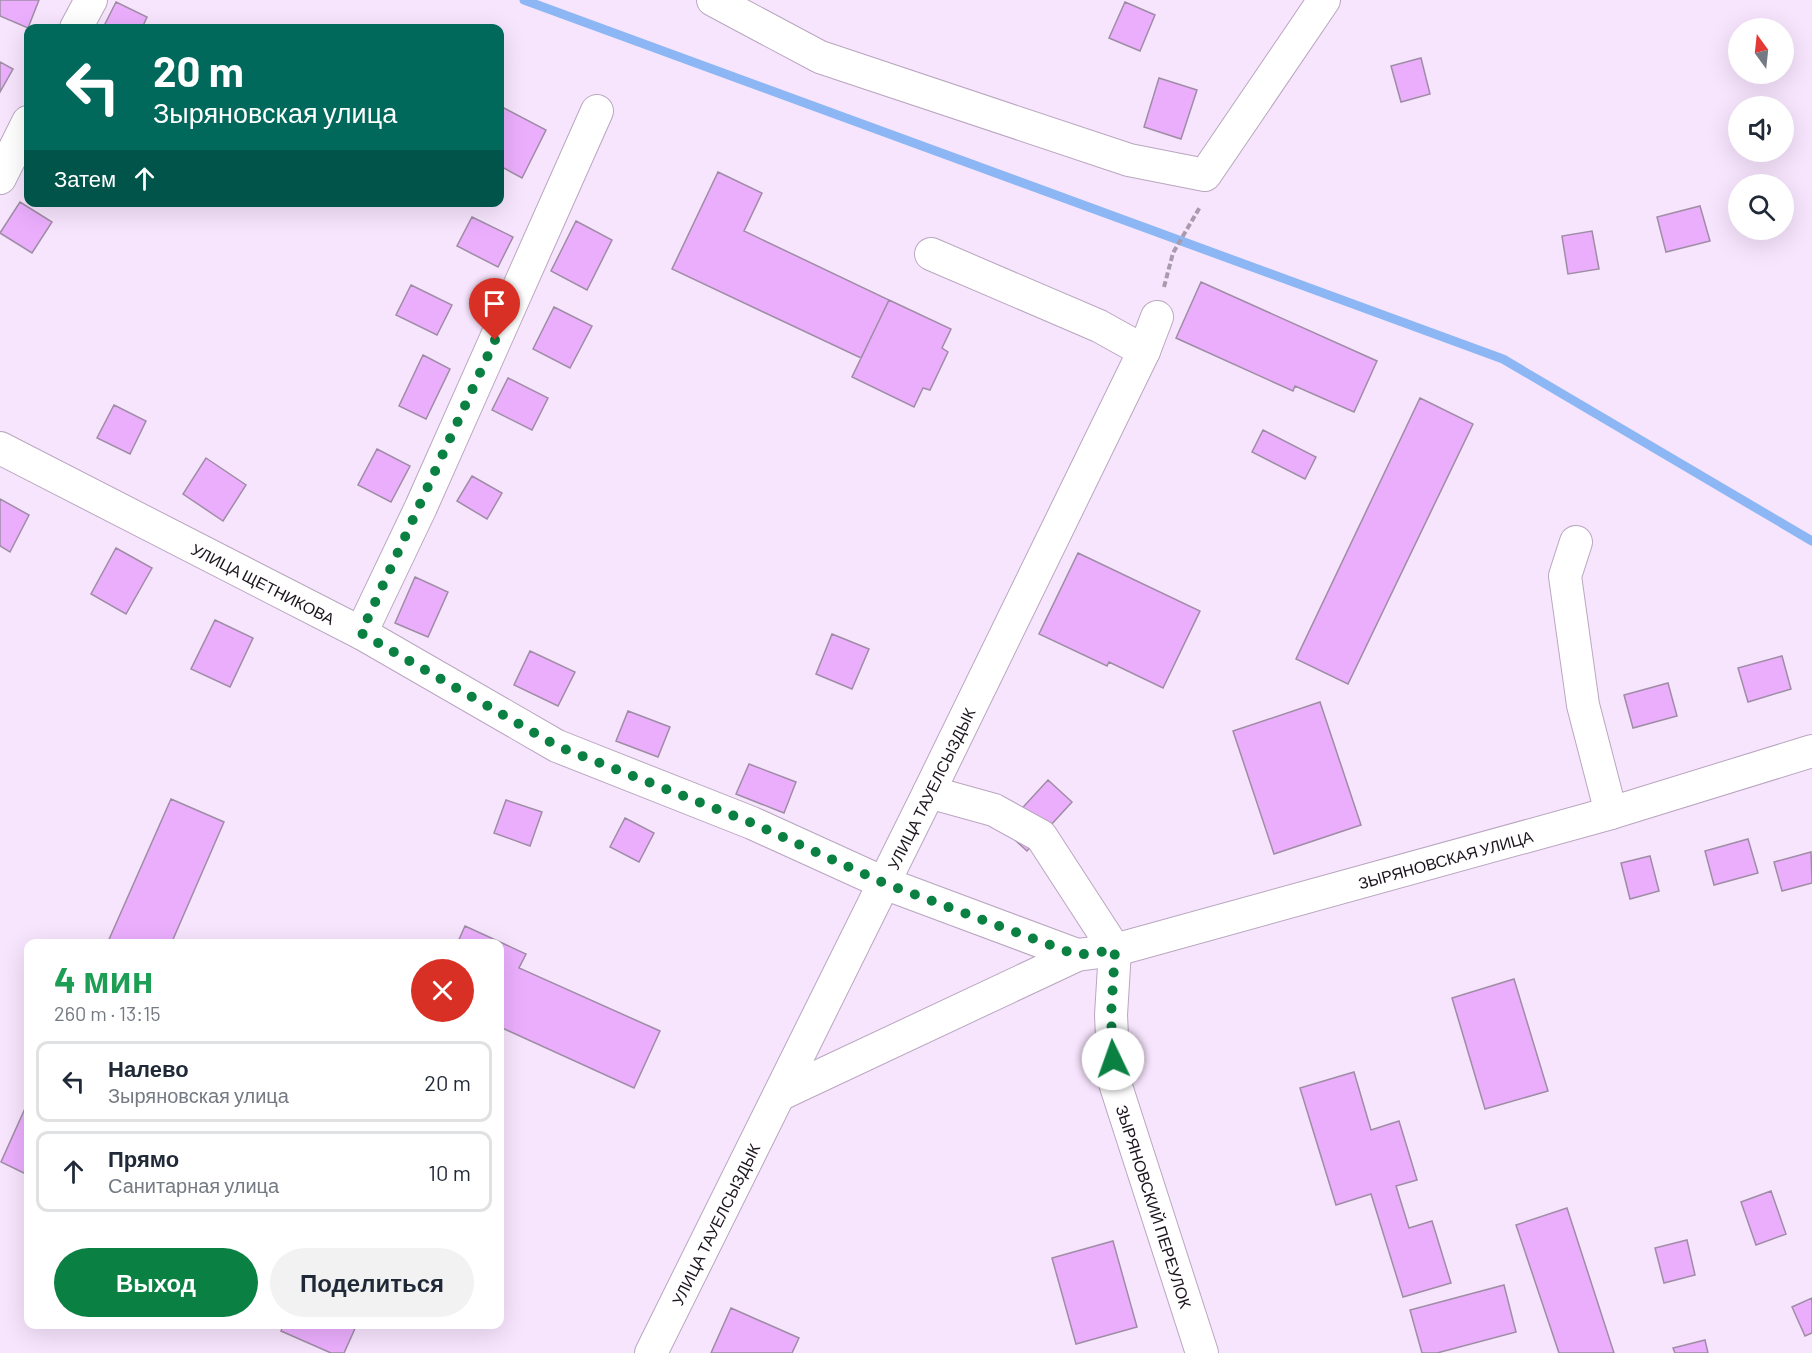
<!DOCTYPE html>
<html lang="ru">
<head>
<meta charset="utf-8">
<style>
	:root { --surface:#fff; --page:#f2f2f3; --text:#1f2937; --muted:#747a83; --line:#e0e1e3; --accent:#0b8043 }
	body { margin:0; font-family:Barlow,sans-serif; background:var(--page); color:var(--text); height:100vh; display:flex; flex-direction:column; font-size:22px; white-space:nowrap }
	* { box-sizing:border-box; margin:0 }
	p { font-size:20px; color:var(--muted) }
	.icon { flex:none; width:33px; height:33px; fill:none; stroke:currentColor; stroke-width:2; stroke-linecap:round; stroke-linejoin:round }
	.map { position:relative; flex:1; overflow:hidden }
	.drawer { position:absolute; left:24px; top:939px; width:480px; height:390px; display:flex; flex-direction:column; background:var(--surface); border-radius:12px; box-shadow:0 6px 24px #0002 }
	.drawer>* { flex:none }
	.top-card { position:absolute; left:24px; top:24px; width:480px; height:183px; border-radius:12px; box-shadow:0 6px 24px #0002; background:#00695c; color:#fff; overflow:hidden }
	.needle { width:39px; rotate:345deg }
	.controls { position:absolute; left:1728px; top:18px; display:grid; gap:12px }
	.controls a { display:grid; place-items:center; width:66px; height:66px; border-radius:50%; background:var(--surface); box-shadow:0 6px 24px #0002; font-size:30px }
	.pin { position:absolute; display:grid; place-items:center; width:51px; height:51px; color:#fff; margin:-62px -26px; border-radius:50% 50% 50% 0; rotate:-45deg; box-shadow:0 0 6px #0007 }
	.pin .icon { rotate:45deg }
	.me { position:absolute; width:66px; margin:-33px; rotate:357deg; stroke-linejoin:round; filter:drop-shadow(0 0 4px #0008) }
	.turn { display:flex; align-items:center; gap:21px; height:126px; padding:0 30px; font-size:27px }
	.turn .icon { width:78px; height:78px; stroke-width:2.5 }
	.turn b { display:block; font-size:42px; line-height:51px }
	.then { display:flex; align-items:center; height:57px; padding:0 30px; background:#0003; gap:12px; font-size:22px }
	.round { display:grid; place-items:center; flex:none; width:63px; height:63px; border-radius:32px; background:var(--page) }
	.headline { display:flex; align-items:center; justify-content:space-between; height:102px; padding:0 30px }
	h1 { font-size:36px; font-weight:700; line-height:45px; color:#1e9e55 }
	.cta { display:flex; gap:12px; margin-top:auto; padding:12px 30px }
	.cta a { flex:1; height:69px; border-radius:36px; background:var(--accent); color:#fff; font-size:24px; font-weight:700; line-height:69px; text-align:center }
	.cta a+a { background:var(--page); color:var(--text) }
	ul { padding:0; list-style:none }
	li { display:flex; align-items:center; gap:18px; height:81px; margin:0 12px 9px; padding:0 18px; border:3px solid var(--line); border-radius:12px }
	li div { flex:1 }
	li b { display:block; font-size:22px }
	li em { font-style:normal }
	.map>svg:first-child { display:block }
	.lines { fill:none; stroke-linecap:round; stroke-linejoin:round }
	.stream { stroke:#8cb7f4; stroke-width:9 }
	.building { fill:#ebaefd; stroke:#9e8da4; stroke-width:1.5 }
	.minor-casing { stroke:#b9a7bf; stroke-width:34 }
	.path { stroke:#a99bae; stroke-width:4; stroke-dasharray:6 3; stroke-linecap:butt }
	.minor { stroke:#fff; stroke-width:32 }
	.route { stroke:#0b8043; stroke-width:10; stroke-dasharray:0 18 }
	.labels { text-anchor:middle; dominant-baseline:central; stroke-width:5; stroke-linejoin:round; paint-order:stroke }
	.street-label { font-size:16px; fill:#1c151e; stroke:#fbf7fc }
</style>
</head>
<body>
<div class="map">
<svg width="1812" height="1353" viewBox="0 0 1812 1353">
	<rect width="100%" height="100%" fill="#f7e4fd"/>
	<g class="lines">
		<path class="stream" d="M524,0L1503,359L1812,541"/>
	</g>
	<path class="building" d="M0,0H39L28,28L0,16Z
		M116,2L147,17L142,28H103Z
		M1125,2L1155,15L1140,51L1109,38Z
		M1421,58L1430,94L1401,102L1391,66Z
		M0,62L13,69L0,92Z
		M1159,78L1197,90L1181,139L1144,127Z
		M500,106L546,130L522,178L500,166Z
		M718,172L762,193L744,231L889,300L861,358L672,269Z
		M20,202L52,222L32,253L0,233Z
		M1700,206L1710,241L1666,252L1657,217Z
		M472,217L513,237L498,267L457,246Z
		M576,221L612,240L587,290L551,271Z
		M1592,231L1599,269L1568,274L1562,236Z
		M1201,282L1377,361L1354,412L1295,386L1293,391L1176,338Z
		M411,285L452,305L437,335L396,315Z
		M889,300L951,329L942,348L948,352L930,390L923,388L914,407L852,377Z
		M554,307L592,326L570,368L533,349Z
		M423,355L450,369L426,419L399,406Z
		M508,378L548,398L532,430L492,410Z
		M1420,398L1473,424L1348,684L1296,659Z
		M114,405L146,421L130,454L97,438Z
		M1263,430L1316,457L1305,479L1252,452Z
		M377,449L410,466L391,502L358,485Z
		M206,458L246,485L223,521L183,494Z
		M472,476L502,493L487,519L457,501Z
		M0,499L29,515L10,552L0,546Z
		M116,548L152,568L126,614L91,594Z
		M1078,553L1200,611L1163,688L1109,662L1107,666L1039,634Z
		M415,577L448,592L428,637L395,623Z
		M215,620L253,638L230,687L191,669Z
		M832,634L869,649L852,689L816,674Z
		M530,651L575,672L558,706L514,685Z
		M1782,656L1791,689L1748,702L1738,668Z
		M1668,683L1677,716L1633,728L1624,695Z
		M1320,702L1361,825L1274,854L1233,731Z
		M628,711L670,727L658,757L616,741Z
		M749,764L796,782L784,813L736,794Z
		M1048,780L1072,802L1027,851L1003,829Z
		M171,799L224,822L171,944H107Z
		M506,800L542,812L530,846L494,833Z
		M625,818L654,833L639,862L610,847Z
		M1748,839L1758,873L1714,885L1705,851Z
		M1811,852L1812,883L1782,891L1774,862Z
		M1650,856L1659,891L1630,899L1621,863Z
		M465,926L526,954L519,968L660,1031L634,1088L500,1027V944H457Z
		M1514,979L1548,1091L1485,1109L1452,998Z
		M1354,1072L1371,1130L1399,1121L1417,1180L1396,1186L1409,1228L1432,1221L1451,1283L1403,1297L1371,1194L1336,1205L1300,1088Z
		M27,1104L28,1105V1175L1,1162Z
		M1771,1191L1786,1234L1756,1245L1741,1202Z
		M1567,1208L1614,1353H1559L1516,1225Z
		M1687,1240L1695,1275L1664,1283L1655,1248Z
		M1113,1241L1137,1327L1076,1344L1052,1258Z
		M1504,1285L1516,1332L1437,1353H1422L1410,1310Z
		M1812,1298V1333L1805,1336L1792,1307Z
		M731,1308L799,1338L792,1353H711Z
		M284,1324H357L344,1353H331L281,1331Z
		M1705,1340L1708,1353H1675L1673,1348Z"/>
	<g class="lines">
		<defs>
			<g id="minor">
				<path d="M713,0L820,57L1129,160L1205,175L1324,0"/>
				<path d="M76,28L91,0"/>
				<path d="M0,178L28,122"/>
				<path d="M931,254L1099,326L1144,351"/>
				<path id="s1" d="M0,448L361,633L557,746L752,823L884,883L1077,955"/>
				<path d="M1576,542L1565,576L1583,705L1611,813"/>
				<path d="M361,633L421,507L597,111"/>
				<path id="s2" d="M929,792L994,810L1041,836L1115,950L1111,1015L1114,1080L1202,1353"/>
				<path id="s3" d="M781,1094L1077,955L1115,950L1611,813L1812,751"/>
				<path id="s4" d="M651,1353L929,792L1144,351L1157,317"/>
			</g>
		</defs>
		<use href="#minor" class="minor-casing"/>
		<path class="path" d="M1164,287L1173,253L1200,207"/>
		<use href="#minor" class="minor"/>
	</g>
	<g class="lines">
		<path class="route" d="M495,340L361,633L557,746L752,823L884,883L1077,955L1115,950L1111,1016L1113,1059"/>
	</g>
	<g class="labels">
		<g class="street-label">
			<text stroke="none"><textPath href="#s1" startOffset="296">УЛИЦА ЩЕТНИКОВА</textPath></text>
			<text stroke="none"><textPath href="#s4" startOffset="630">УЛИЦА ТАУЕЛСЫЗДЫК</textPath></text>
			<text stroke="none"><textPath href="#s3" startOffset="708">ЗЫРЯНОВСКАЯ УЛИЦА</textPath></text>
			<text stroke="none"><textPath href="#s2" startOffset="520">ЗЫРЯНОВСКИЙ ПЕРЕУЛОК</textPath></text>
			<text stroke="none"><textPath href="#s4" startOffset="144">УЛИЦА ТАУЕЛСЫЗДЫК</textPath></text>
		</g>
	</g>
</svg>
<div class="controls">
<a><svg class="needle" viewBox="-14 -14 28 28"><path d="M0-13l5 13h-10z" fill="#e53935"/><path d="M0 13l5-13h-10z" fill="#747a83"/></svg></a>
<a><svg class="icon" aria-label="sound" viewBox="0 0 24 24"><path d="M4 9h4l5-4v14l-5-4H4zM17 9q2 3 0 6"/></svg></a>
<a><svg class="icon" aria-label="search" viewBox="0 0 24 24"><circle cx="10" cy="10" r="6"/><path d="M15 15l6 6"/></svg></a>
</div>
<div class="pin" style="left:495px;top:340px;background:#d93025"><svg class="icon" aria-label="arrive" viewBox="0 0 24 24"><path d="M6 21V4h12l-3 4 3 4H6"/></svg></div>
<svg class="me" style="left:1113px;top:1059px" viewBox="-20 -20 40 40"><circle r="19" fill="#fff"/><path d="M0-13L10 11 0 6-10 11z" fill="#0b8043"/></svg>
<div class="top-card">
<div class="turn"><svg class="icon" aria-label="left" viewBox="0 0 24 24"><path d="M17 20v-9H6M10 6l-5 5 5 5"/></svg><div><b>20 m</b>Зыряновская улица</div></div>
<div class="then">Затем<svg class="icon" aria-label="ahead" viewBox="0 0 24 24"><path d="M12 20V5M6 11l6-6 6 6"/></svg></div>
</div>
<section class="drawer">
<div class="headline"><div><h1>4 мин</h1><p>260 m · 13:15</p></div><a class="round" style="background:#d93025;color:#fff"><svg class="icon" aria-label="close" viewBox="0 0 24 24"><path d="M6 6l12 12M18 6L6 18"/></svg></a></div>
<ul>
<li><svg class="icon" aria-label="left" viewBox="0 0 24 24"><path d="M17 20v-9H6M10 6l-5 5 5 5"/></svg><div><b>Налево</b><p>Зыряновская улица</p></div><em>20 m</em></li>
<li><svg class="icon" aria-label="ahead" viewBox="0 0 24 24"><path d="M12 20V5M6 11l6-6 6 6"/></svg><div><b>Прямо</b><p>Санитарная улица</p></div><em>10 m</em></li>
</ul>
<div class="cta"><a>Выход</a><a>Поделиться</a></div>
</section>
</div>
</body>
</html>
